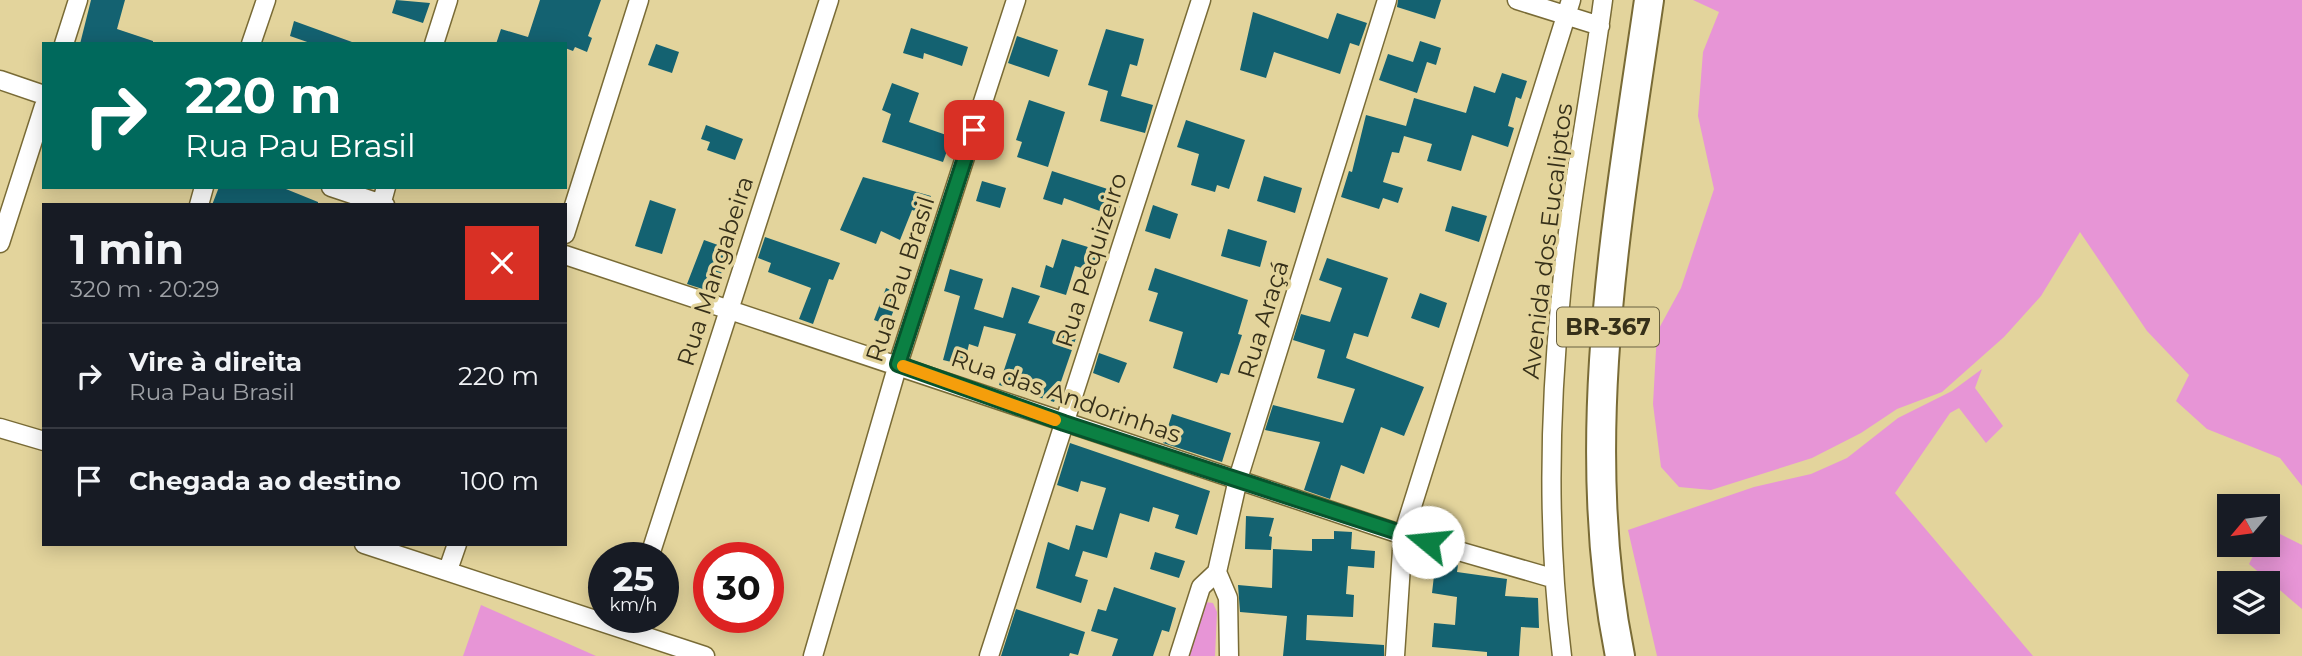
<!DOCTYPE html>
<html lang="pt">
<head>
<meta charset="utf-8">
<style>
	:root { --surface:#171b24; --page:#20242c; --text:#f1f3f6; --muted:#9ea1a6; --line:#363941 }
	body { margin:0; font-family:Montserrat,sans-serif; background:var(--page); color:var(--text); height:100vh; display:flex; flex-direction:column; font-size:26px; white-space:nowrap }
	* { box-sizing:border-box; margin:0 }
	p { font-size:23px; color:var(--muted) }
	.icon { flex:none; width:38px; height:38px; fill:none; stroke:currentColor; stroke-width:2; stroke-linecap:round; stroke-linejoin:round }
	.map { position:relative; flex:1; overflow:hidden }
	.drawer { position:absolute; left:42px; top:203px; width:525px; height:343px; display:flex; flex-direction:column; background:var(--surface); border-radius:0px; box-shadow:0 4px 18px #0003 }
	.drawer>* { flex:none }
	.hud { position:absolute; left:42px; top:42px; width:525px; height:147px; border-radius:0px; box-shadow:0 4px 18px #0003; background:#00695c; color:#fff; overflow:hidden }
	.needle { width:46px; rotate:241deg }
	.controls { position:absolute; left:2217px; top:494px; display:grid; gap:14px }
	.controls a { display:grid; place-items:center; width:63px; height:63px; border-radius:0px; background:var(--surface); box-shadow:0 4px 18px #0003; font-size:35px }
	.speed { position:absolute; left:588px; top:542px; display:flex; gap:14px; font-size:35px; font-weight:700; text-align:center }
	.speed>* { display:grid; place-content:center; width:91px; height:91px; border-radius:50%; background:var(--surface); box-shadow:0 4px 18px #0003; line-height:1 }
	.speed small { font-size:18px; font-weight:400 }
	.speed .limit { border:10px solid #d22; background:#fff; color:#111 }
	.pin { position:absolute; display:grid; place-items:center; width:60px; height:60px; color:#fff; margin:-30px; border-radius:14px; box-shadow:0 4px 10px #0006 }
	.me { position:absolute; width:77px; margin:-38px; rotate:287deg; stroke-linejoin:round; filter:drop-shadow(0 0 5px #0008) }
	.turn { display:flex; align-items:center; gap:24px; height:147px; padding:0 28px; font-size:32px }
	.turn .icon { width:91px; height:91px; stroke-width:2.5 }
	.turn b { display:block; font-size:49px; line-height:60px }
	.round { display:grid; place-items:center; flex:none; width:74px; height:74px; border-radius:0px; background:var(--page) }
	.summary { display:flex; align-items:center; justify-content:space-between; height:119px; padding:0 28px }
	h1 { font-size:42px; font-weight:700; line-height:52px }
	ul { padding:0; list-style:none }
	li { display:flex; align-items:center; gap:21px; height:105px; padding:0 28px; border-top:2px solid var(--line) }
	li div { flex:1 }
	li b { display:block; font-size:26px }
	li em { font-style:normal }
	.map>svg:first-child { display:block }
	.green { fill:#e795d6 }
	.building { fill:#146271 }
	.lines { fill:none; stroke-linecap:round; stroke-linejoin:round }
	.street-casing { stroke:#796b36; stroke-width:21 }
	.primary-casing { stroke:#796b36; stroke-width:32 }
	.street { stroke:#fff; stroke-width:18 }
	.primary { stroke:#fff; stroke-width:28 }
	.route-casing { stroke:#07532c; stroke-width:18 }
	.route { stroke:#0b8043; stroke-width:12 }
	.slow { stroke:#f59e0b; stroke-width:12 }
	.labels { text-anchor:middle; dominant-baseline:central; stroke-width:7; stroke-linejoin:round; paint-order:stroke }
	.shield { fill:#e3d49c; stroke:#696040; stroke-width:2 }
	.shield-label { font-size:23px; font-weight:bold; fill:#352f19 }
	.street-label { font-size:24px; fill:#352f19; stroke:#e3d49c }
</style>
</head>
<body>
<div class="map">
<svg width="2302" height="656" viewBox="0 0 2302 656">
	<rect width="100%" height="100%" fill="#e3d49c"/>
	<path class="green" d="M1693,0H2302V486L2280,458L2207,429L2176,401L2189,375L2147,331L2080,232L2041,296L2004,337L1942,392L1897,409L1861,433L1812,458L1711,490L1679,487L1661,467L1653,404L1657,332L1681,288L1714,189L1698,116L1703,52L1719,12Z
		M1982,369L1975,388L2003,426L1986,443L1959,408L1950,413L1895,493L2033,656H1657L1628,530L1754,487L1811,474L1847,458L1898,418L1952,391Z
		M2268,528L2302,545V609L2249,564L2259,544H2268Z
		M1205,602L1213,603L1217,612L1215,656H1186Z
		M481,605L596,656H463Z"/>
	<path class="building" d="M91,0H125L117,29L153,41V44H80Z
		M396,0L430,3L423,23L392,13Z
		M540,0H601L588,36L592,38L587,52L575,47L573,51L565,48V44H496L501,29L528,37Z
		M1398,0H1441L1435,19L1397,7Z
		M1253,12L1328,39L1337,13L1367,23L1359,46L1350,43L1340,74L1274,52L1266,78L1240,70Z
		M294,21L352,42V44H313L290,36Z
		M911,28L968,47L962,66L924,53L923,59L903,53Z
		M1106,29L1144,39L1137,66L1130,64L1121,96L1153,105L1145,133L1100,121L1108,91L1088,85Z
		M1017,36L1058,50L1049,77L1008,63Z
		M1420,41L1441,48L1436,65L1427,62L1417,93L1379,80L1388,54L1413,62Z
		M656,44L679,52L672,73L648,65Z
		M1502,73L1527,81L1521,99L1516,97L1508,126L1514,128L1508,147L1472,135L1461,171L1427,161L1432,144L1404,136L1399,153L1392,152L1383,182L1403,188L1398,203L1383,198L1379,209L1341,197L1349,171L1352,172L1366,115L1406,126L1414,98L1466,113L1474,86L1495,93Z
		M892,83L919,93L909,122L952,137L943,162L882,142L891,114L882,110Z
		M1029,100L1065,112L1048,167L1017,157L1022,142L1016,140Z
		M1186,120L1245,140L1229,189L1217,185L1215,192L1191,185L1199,154L1177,147Z
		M706,125L743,139L735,160L707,150L710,142L701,139Z
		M1052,171L1123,194L1118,212L1108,214L1064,198L1062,205L1043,199Z
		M1264,176L1302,188L1295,213L1257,201Z
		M863,177L931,196L926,214L912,210L900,240L881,231L876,244L840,230Z
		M982,181L1006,188L1000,208L976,201Z
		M219,187H281L318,202V205H212Z
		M650,200L676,209L662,254L635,246Z
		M1153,205L1178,214L1170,239L1145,231Z
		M1452,206L1487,216L1479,242L1445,231Z
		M1228,229L1267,241L1260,267L1221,256Z
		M765,237L840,263L833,280L829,279L813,324L799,319L811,288L768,272L771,263L758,258Z
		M1062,239L1101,251L1094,272L1075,266L1066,295L1040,287L1046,265L1053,268Z
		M704,240L729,249L715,293L687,284Z
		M1327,258L1388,278L1368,337L1354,333L1346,358L1424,387L1404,436L1381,427L1364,474L1341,465L1330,499L1304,490L1320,442L1265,430L1273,405L1343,423L1355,389L1317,378L1325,350L1293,340L1301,314L1330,322L1342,288L1319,280Z
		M1155,268L1248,300L1238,334L1242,335L1229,375L1221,373L1217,383L1173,368L1183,332L1149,321L1158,293L1148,290Z
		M950,269L983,279L974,309L1003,318L1012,287L1040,296L1028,323L1076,338L1054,402L999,385L1016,334L984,326L978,347L969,344L964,365L943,360L960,296L944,291Z
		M886,288L900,294L888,325L874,320Z
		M1420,293L1447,303L1439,328L1411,318Z
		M1099,353L1127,363L1119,383L1093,373Z
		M1172,414L1231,433L1222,462L1163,443Z
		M1070,443L1210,491L1197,535L1175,528L1179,515L1153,507L1149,522L1120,513L1107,558L1083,551L1075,576L1088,580L1081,603L1036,588L1048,542L1069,550L1076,525L1093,530L1106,488L1081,481L1078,492L1057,485Z
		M1246,516L1274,518L1269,536L1272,537L1271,550L1245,549Z
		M1334,531L1352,532L1351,549L1375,551L1374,568L1348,566L1346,594L1354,595L1353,617L1307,615L1306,640L1384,645V656H1283L1287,616L1240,612L1238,585L1272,588L1273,549L1312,551V539H1334Z
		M1155,552L1185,561L1179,578L1150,569Z
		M1436,558L1458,565L1457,572L1507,579L1505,596L1538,598L1539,628L1521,627L1519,656H1487V652L1432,647L1434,623L1455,625L1457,597L1432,593Z
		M1114,587L1176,608L1169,632L1162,630L1153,656H1112L1118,639L1091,631L1098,609L1106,611Z
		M1016,609L1085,632L1078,655L1070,653L1069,656H1001Z"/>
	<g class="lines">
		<defs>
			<path id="street" d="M1517,0L1600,26
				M64,44L78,0
				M251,44L266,0
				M434,44L448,0
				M0,80L44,95
				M331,187L385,205
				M199,205L204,187
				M381,205L386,187
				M565,234L639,0
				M0,243L44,106
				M565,255L1403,535L1552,578
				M0,428L44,441
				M364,544L705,656
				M649,558L829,0
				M448,570L457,544
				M813,656L898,364L1016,0
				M989,656L1201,0
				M1179,656L1201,587L1217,572
				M1229,656L1228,598L1217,572L1238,479L1387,0
				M1395,656L1403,535L1571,0
				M1562,656C1547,536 1549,415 1561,295C1570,196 1590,98 1603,0"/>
			<path id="primary" d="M1620,656C1576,440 1618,215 1649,0"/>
		</defs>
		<use href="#street" class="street-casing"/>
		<use href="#primary" class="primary-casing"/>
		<use href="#street" class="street"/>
		<use href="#primary" class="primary"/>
	</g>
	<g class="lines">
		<defs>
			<path id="route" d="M974,130L898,364L1064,423L1428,542"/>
		</defs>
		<use href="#route" class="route-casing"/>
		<use href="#route" class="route"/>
		<path class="slow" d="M903,366L1055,420"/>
	</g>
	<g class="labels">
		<rect class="shield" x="1557" y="307.5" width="102" height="39" rx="5"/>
		<g class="shield-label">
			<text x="1608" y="327">BR-367</text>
		</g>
		<g class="street-label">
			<text transform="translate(1547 241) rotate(-83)">Avenida dos Eucaliptos</text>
			<text transform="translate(1091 260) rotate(-72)">Rua Pequizeiro</text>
			<text transform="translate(715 271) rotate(-72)">Rua Mangabeira</text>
			<text transform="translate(900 279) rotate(-72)">Rua Pau Brasil</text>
			<text transform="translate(1263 319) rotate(-73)">Rua Araçá</text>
			<text transform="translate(1066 396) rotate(19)">Rua das Andorinhas</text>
		</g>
	</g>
</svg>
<div class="controls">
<a><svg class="needle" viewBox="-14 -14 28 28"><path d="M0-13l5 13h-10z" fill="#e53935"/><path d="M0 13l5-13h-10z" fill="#9ea1a6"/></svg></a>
<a><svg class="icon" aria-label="layers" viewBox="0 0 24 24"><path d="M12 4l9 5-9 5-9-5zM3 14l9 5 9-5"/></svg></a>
</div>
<div class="speed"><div>25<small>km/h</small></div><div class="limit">30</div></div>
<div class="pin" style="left:974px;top:130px;background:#d93025"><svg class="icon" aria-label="arrive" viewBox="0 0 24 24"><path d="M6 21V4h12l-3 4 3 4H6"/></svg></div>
<svg class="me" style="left:1428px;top:542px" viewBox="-20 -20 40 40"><circle r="19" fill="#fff"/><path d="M0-13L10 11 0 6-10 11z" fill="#0b8043"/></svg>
<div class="hud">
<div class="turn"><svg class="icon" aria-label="right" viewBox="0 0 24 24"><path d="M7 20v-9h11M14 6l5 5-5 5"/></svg><div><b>220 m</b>Rua Pau Brasil</div></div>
</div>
<section class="drawer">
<div class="summary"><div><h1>1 min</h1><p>320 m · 20:29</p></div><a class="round" style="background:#d93025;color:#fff"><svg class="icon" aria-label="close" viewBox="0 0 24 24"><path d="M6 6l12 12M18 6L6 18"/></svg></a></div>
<ul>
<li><svg class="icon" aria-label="right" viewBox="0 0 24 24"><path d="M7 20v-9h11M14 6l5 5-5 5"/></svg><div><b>Vire à direita</b><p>Rua Pau Brasil</p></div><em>220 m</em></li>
<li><svg class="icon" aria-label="arrive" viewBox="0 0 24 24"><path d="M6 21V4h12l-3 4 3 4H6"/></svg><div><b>Chegada ao destino</b></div><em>100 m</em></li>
</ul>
</section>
</div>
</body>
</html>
